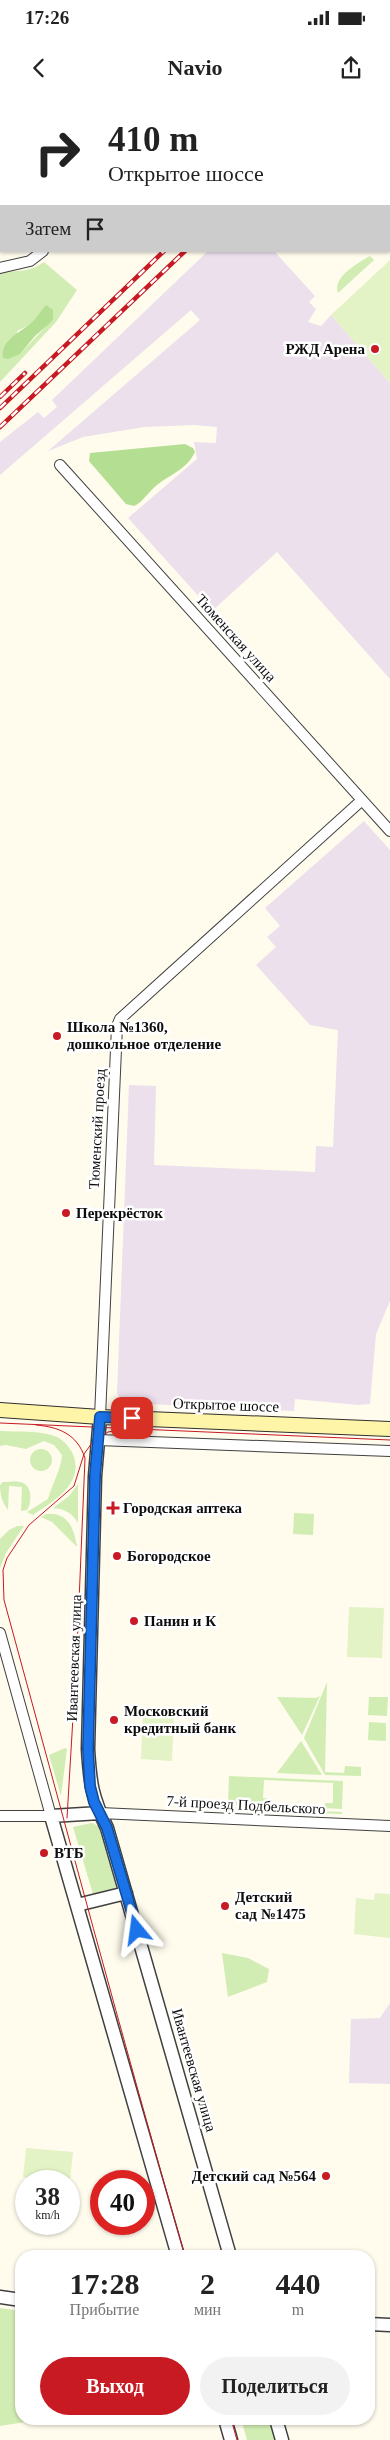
<!DOCTYPE html>
<html lang="ru">
<head>
<meta charset="utf-8">
<style>
	:root { --surface:#fff; --page:#f2f2f2; --text:#222; --muted:#767676; --accent:#c71a23 }
	body { margin:0; font-family:Georgia,serif; background:var(--page); color:var(--text); height:100vh; display:flex; flex-direction:column; font-size:19px; white-space:nowrap }
	* { box-sizing:border-box; margin:0 }
	p { font-size:16px; color:var(--muted) }
	.icon { flex:none; width:28px; height:28px; fill:none; stroke:currentColor; stroke-width:2; stroke-linecap:round; stroke-linejoin:round }
	.map { position:relative; flex:1; overflow:hidden }
	.details { position:absolute; left:15px; top:2150px; width:360px; height:175px; display:flex; flex-direction:column; background:var(--surface); border-radius:20px; box-shadow:0 1px 4px #0004 }
	.details>* { flex:none }
	.banner { position:absolute; left:0px; top:0px; width:390px; height:152px; box-shadow:0 1px 4px #0004; background:#fff; color:var(--text); overflow:hidden }
	.speed { position:absolute; left:15px; top:2070px; display:flex; gap:10px; font-size:25px; font-weight:700; text-align:center }
	.speed>* { display:grid; place-content:center; width:65px; height:65px; border-radius:50%; background:var(--surface); box-shadow:0 1px 4px #0004; line-height:1 }
	.speed small { font-size:12px; font-weight:400 }
	.speed .limit { border:8px solid #d22; background:#fff; color:#111 }
	.pin { position:absolute; display:grid; place-items:center; width:42px; height:42px; color:#fff; margin:-21px; border-radius:10px; box-shadow:0 2px 8px #0006 }
	.me { position:absolute; width:55px; margin:-28px; rotate:344deg; stroke-linejoin:round; filter:drop-shadow(0 0 4px #0008) }
	.turn { display:flex; align-items:center; gap:18px; height:105px; padding:0 25px; font-size:22px }
	.turn .icon { width:65px; height:65px; stroke-width:2.5 }
	.turn b { display:block; font-size:35px; line-height:42px }
	.then { display:flex; align-items:center; height:48px; padding:0 25px; background:#0003; gap:10px; font-size:19px }
	.eta { display:flex; justify-content:space-evenly; align-items:center; height:85px; text-align:center }
	.eta b { font-size:30px; font-weight:700; line-height:35px }
	.primary-button { display:flex; gap:10px; margin-top:auto; padding:10px 25px }
	.primary-button a { flex:1; height:58px; border-radius:30px; background:var(--accent); color:#fff; font-size:20px; font-weight:700; line-height:58px; text-align:center }
	.primary-button a+a { background:var(--page); color:var(--text) }
	.status { display:flex; justify-content:space-between; align-items:center; height:35px; padding:0 25px; background:var(--surface); direction:ltr }
	.status svg { height:14px; fill:currentColor }
	header { display:flex; justify-content:space-between; align-items:center; height:65px; padding:0 25px; background:var(--surface); font-size:22px; font-weight:700 }
	.map>svg:first-child { display:block }
	.industrial { fill:#ebe0ec }
	.green { fill:#d1edb3; fill-rule:evenodd }
	.forest { fill:#b4de91 }
	.pitch { fill:#e3f3c6 }
	.lines { fill:none; stroke-linecap:round; stroke-linejoin:round }
	.minor-casing { stroke:#404040; stroke-width:12 }
	.tertiary-casing { stroke:#404040; stroke-width:15 }
	.secondary-casing { stroke:#2f2f2f; stroke-width:16 }
	.primary-casing { stroke:#1e1e1e; stroke-width:18 }
	.minor { stroke:#fff; stroke-width:10 }
	.tertiary { stroke:#fff; stroke-width:12 }
	.secondary { stroke:#fff5a8; stroke-width:14 }
	.primary { stroke:#ffd75d; stroke-width:15 }
	.tram { stroke:#c71a23; stroke-width:1 }
	.rail-casing { stroke:#c71a23; stroke-width:4.5 }
	.rail { stroke:#fff; stroke-width:2.5; stroke-dasharray:8; stroke-linecap:butt }
	.route-casing { stroke:#114b97; stroke-width:12 }
	.route { stroke:#1a73e8; stroke-width:9 }
	.poi-dot { fill:#c71a23; stroke:#fff; stroke-width:2 }
	.labels { text-anchor:middle; dominant-baseline:central; stroke-width:5; stroke-linejoin:round; paint-order:stroke }
	.poi-label { font-size:15px; font-weight:bold; fill:#0d0d0d; stroke:#fff; text-anchor:start }
	.street-label { font-size:15px; fill:#0d0d0d; stroke:#fff }
</style>
</head>
<body>
<div class="status"><b>17:26</b><svg viewBox="0 0 49 12"><path d="M0 12V9h3v3zM5 12V6h3v6zM10 12V3h3v9zM15 12V0h3v12zM26 1h20v11H26zM47 4h2v5h-2z"/></svg></div>
<header><svg class="icon" aria-label="back" viewBox="0 0 24 24"><path d="M15 5l-7 7 7 7"/></svg>Navio<svg class="icon" aria-label="share" viewBox="0 0 24 24"><path d="M12 15V3M7 8l5-5 5 5M5 13v7h14v-7"/></svg></header>
<div class="map">
<svg width="390" height="2340" viewBox="0 0 390 2340">
	<rect width="100%" height="100%" fill="#fffbed"/>
	<path class="industrial" d="M208,151H274L315,196L309,202L316,209L308,222L321,226L331,215L390,283V579L277,452L212,511L128,418L197,359L194,342L216,343L217,327L194,325L144,327L83,337L48,351L200,220L191,210L0,375V342L38,312L44,318L57,307L52,300Z
		M364,721L390,750V1201L376,1234L370,1304L358,1305L295,1299L294,1311L128,1303L119,1297L117,1293L129,985L156,986L154,1065L315,1072L316,1046L333,1047L338,930L310,925L256,865L276,847L267,837L280,826L265,808Z
		M390,1903V1984L349,1983L351,1919L380,1918Z"/>
	<path class="green" d="M370,156L374,160L338,193C332,177 358,163 370,156Z
		M44,162L77,190L56,222L0,282V172C16,171 31,172 44,162ZM53,219L20,254L17,231L29,225Z
		M0,1331C18,1332 40,1330 57,1337C64,1340 72,1350 74,1357C83,1385 52,1402 33,1415L27,1412L48,1399C52,1384 61,1370 62,1355L54,1345L44,1341L26,1349L6,1345L0,1346Z
		M30 1360a11 11 0 1 1 22 0a11 11 0 1 1-22 0Z
		M3,1382C8,1382 15,1381 20,1382C33,1384 32,1403 27,1410L21,1411L22,1387L9,1386L8,1410C2,1402 0,1395 0,1385Z
		M78,1384V1423C72,1413 65,1409 53,1408L69,1396Z
		M294,1413L314,1414L313,1435L293,1434Z
		M46,1414C68,1412 74,1428 77,1447L52,1422L41,1417Z
		M17,1426H24L6,1453L0,1468V1439L9,1430Z
		M327,1582L325,1672L344,1673L345,1666L361,1667V1676L325,1675L304,1638Z
		M320,1596L302,1635L277,1597L316,1598Z
		M369,1597H388L387,1616L368,1615Z
		M369,1622L386,1623V1641L368,1640Z
		M301,1641L322,1675L277,1673Z
		M65,1648L67,1649L61,1696L49,1655Z
		M229,1676L343,1681L342,1709L324,1708L325,1703H333V1683L264,1680L263,1698L271,1699V1706L228,1704Z
		M227,1707L342,1712V1714L227,1710Z
		M92,1723L98,1726L103,1732L118,1787L93,1794L73,1727Z
		M222,1853L248,1858L269,1869L267,1882L228,1897Z
		M0,2208L21,2211V2319H44L0,2326Z
		M241,2319H269L275,2340H247Z"/>
	<path class="forest" d="M46,205L53,210V219L50,223L35,236L20,254L8,259L3,258C0,241 19,233 30,224C36,219 41,211 46,205Z
		M185,344L193,348L195,352C187,369 171,374 157,385C149,391 143,402 134,406L126,404L89,361L90,353Z"/>
	<path class="pitch" d="M390,160V283L331,215Z
		M349,1507L384,1508L382,1558L347,1557Z
		M143,1611L174,1612L172,1661L141,1659Z
		M375,1793L390,1794V1838L354,1834L356,1798L374,1800Z
		M26,2048L73,2052L70,2081L23,2077Z"/>
	<g class="lines">
		<defs>
			<path id="minor" d="M100,1L101,0
				M137,1L138,0
				M389,44L390,43
				M0,99L1,98
				M0,168L30,161L43,151
				M60,365L390,731
				M100,1317L117,926L120,919L362,700
				M98,1340L390,1351
				M0,1533L51,1716H0
				M100,1713L390,1726"/>
			<path id="tertiary" d="M100,1317L95,1376L88,1649C90,1683 92,1697 107,1728L230,2156
				M100,1713L51,1716L178,2156
				M77,1805L126,1793
				M0,2197L21,2200
				M369,2224L390,2225
				M225,2319L231,2340
				M276,2319L282,2340"/>
			<path id="secondary" d="M0,1310L100,1317L390,1329"/>
			<path id="primary" d="M63,1L64,0
				M0,62L1,61"/>
		</defs>
		<use href="#minor" class="minor-casing"/>
		<use href="#tertiary" class="tertiary-casing"/>
		<use href="#secondary" class="secondary-casing"/>
		<use href="#primary" class="primary-casing"/>
		<use href="#minor" class="minor"/>
		<use href="#tertiary" class="tertiary"/>
		<use href="#secondary" class="secondary"/>
		<use href="#primary" class="primary"/>
		<path class="tram" d="M0,1323L390,1340
			M36,1325C59,1327 77,1334 85,1358L77,1550L67,1718
			M124,1329L108,1332L92,1343L84,1354L74,1386L29,1425L7,1458L3,1470L4,1500C64,1719 122,1938 185,2156
			M231,2319L237,2340"/>
		<defs>
			<path id="rail" d="M324,1L325,0
				M343,1L344,0
				M352,1L354,0
				M0,297L25,273
				M0,308L164,151
				M0,327L185,151"/>
		</defs>
		<use href="#rail" class="rail-casing"/>
		<use href="#rail" class="rail"/>
	</g>
	<g class="lines">
		<defs>
			<path id="route" d="M132,1318L100,1317L95,1376L88,1649L90,1686L94,1702L107,1728L137,1830"/>
		</defs>
		<use href="#route" class="route-casing"/>
		<use href="#route" class="route"/>
	</g>
	<g class="poi-dot">
		<circle cx="375" cy="249" r="5"/>
		<circle cx="57" cy="936" r="5"/>
		<circle cx="66" cy="1113" r="5"/>
		<path d="M110.5 1400.5h5v5h5v5h-5v5h-5v-5h-5v-5h5z"/>
		<circle cx="117" cy="1456" r="5"/>
		<circle cx="134" cy="1521" r="5"/>
		<circle cx="114" cy="1620" r="5"/>
		<circle cx="44" cy="1753" r="5"/>
		<circle cx="225" cy="1806" r="5"/>
		<circle cx="326" cy="2076" r="5"/>
	</g>
	<g class="labels">
		<g class="poi-label">
			<text x="365" y="249" text-anchor="end">РЖД Арена</text>
			<text x="67" y="927">Школа №1360,<tspan x="67" dy="17">дошкольное отделение</tspan></text>
			<text x="76" y="1113">Перекрёсток</text>
			<text x="123" y="1408">Городская аптека</text>
			<text x="127" y="1456">Богородское</text>
			<text x="144" y="1521">Панин и К</text>
			<text x="124" y="1611">Московский<tspan x="124" dy="17">кредитный банк</tspan></text>
			<text x="54" y="1753">ВТБ</text>
			<text x="235" y="1797">Детский<tspan x="235" dy="17">сад №1475</tspan></text>
			<text x="316" y="2076" text-anchor="end">Детский сад №564</text>
		</g>
		<g class="street-label">
			<text transform="translate(236 538) rotate(48)">Тюменская улица</text>
			<text transform="translate(97 1029) rotate(-87)">Тюменский проезд</text>
			<text transform="translate(226 1305) rotate(2)">Открытое шоссе</text>
			<text transform="translate(74 1558) rotate(-88)">Ивантеевская улица</text>
			<text transform="translate(246 1705) rotate(3)">7-й проезд Подбельского</text>
			<text transform="translate(194 1970) rotate(74)">Ивантеевская улица</text>
		</g>
	</g>
</svg>
<div class="speed"><div>38<small>km/h</small></div><div class="limit">40</div></div>
<div class="pin" style="left:132px;top:1318px;background:#d93025"><svg class="icon" aria-label="arrive" viewBox="0 0 24 24"><path d="M6 21V4h12l-3 4 3 4H6"/></svg></div>
<svg class="me" style="left:137px;top:1830px" viewBox="-20 -20 40 40"><path d="M0-17L14 15 0 8-14 15z" fill="#1a73e8" stroke="#fff" stroke-width="4"/></svg>
<div class="banner">
<div class="turn"><svg class="icon" aria-label="right" viewBox="0 0 24 24"><path d="M7 20v-9h11M14 6l5 5-5 5"/></svg><div><b>410 m</b>Открытое шоссе</div></div>
<div class="then">Затем<svg class="icon" aria-label="arrive" viewBox="0 0 24 24"><path d="M6 21V4h12l-3 4 3 4H6"/></svg></div>
</div>
<section class="details">
<div class="eta">
<div><b>17:28</b><p>Прибытие</p></div>
<div><b>2</b><p>мин</p></div>
<div><b>440</b><p>m</p></div>
</div>
<div class="primary-button"><a>Выход</a><a>Поделиться</a></div>
</section>
</div>
</body>
</html>
